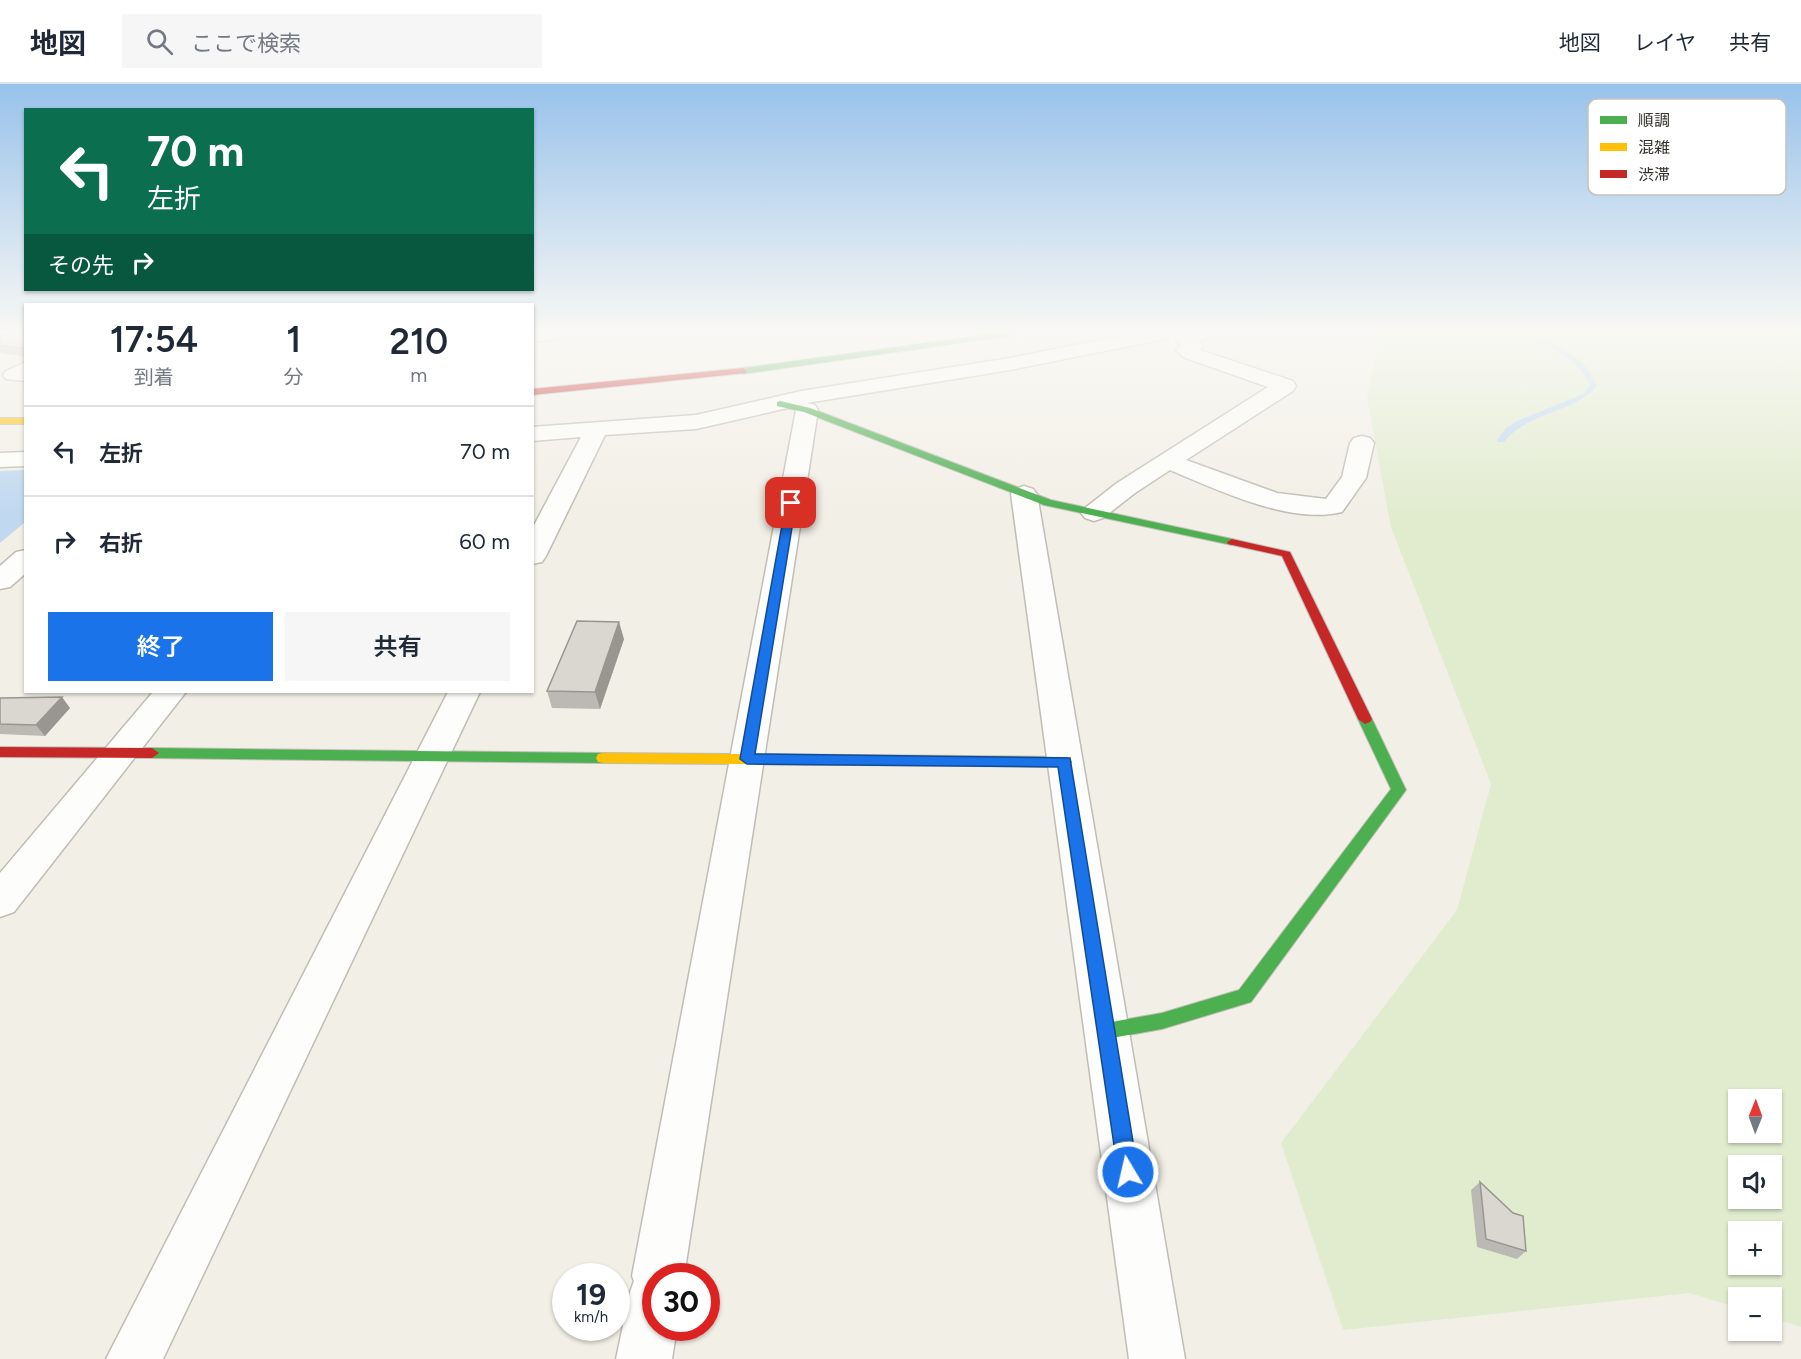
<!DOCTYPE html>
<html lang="ja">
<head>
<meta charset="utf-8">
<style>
	:root { --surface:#fff; --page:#f6f6f7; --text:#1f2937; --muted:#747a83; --line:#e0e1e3; --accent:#1a73e8 }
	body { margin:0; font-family:Figtree,"Noto Sans JP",sans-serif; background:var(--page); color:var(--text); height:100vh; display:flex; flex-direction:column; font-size:22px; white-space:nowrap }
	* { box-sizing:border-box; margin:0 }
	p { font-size:20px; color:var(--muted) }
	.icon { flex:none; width:33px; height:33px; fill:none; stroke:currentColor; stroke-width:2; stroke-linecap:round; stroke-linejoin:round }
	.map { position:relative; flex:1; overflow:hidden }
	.sheet { position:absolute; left:24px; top:219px; width:510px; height:390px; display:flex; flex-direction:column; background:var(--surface); border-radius:0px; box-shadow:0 2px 4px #0004 }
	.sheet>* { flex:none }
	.banner { position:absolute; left:24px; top:24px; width:510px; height:183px; border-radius:0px; box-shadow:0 2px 4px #0004; background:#0b6e4f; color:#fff; overflow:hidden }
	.needle { width:39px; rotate:1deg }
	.buttons { position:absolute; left:1728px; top:1005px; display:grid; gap:12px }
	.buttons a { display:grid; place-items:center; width:54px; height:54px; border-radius:0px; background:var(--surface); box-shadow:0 2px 4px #0004; font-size:30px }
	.speed { position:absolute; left:552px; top:1179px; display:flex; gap:12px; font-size:30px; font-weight:700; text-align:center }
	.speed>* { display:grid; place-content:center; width:78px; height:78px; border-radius:50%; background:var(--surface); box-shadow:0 2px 4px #0004; line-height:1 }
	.speed small { font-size:15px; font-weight:400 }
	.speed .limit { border:9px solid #d22; background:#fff; color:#111 }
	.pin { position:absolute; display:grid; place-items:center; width:51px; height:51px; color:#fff; margin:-26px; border-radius:12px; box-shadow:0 3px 9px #0006 }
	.me { position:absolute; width:66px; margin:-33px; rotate:351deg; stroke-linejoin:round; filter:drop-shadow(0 0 4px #0008) }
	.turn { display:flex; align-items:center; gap:21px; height:126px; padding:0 24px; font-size:27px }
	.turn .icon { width:78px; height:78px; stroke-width:2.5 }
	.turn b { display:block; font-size:42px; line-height:51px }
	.then { display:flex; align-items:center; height:57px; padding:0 24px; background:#0003; gap:12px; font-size:22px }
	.eta { display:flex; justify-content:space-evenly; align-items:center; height:102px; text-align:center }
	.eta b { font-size:36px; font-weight:600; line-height:42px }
	.button { display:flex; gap:12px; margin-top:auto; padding:12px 24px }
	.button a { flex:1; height:69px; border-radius:0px; background:var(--accent); color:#fff; font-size:24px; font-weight:600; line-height:69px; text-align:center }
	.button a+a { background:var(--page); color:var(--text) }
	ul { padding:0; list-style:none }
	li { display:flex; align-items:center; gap:18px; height:90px; padding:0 24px; border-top:2px solid var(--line) }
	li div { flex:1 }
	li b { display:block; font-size:22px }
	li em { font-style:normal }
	header { display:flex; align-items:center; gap:36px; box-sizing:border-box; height:84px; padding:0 30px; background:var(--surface); border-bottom:2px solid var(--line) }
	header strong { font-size:28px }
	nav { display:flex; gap:33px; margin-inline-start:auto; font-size:21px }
	.search { width:420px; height:54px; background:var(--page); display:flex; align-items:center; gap:15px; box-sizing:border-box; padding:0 21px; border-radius:0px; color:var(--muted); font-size:22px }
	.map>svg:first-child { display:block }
	.green { fill:#e1eccf; fill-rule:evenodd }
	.water { fill:#c0d8f0 }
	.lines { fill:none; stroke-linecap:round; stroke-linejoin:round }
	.stream { fill:#c0d8f0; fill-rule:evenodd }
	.street-casing { stroke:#bfbdb6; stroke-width:3 }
	.fast-casing { stroke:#bfbdb6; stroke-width:2 }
	.slow-casing { stroke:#bfbdb6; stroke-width:2 }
	.jam-casing { stroke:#bfbdb6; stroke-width:2 }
	.street { fill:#fdfdfb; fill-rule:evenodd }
	.fast { fill:#4caf50; fill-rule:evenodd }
	.slow { fill:#ffc107; fill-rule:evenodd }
	.jam { fill:#c62828; fill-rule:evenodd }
	.wall { fill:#bbb9b3 }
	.shaded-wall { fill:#999692 }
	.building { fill:#dad7d0; stroke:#999692; stroke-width:1.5 }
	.route { fill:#1a73e8; stroke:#114b97; stroke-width:1.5 }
	.key { fill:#fff; stroke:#c2c2bf; stroke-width:1.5 }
	.key-label { font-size:16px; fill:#34322b }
</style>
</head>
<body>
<header>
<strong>地図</strong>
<div class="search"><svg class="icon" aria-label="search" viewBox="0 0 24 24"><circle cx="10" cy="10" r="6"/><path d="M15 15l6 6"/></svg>ここで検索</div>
<nav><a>地図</a><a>レイヤ</a><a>共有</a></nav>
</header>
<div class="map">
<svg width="1801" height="1275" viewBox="0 0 1801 1275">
	<rect width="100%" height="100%" fill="#f2efe6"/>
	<path class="green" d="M1380,250H1801V1243L1772,1234V1214H1738V1224L1690,1209L1343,1246L1281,1059L1457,826L1491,700L1391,443L1367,314ZM1738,1016H1772V1048H1738ZM1738,1082H1772V1114H1738ZM1738,1148H1772V1180H1738Z"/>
	<path class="water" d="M25,386V438L0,459V387Z"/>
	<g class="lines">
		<path class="stream" d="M1528,250H1535C1560,263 1587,274 1597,302C1573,330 1527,328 1504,358H1498L1497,356L1506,344L1517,337L1583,310L1590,302C1579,273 1550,267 1528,250Z"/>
		<defs>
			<path id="street" d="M532,250H566L563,254L532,258Z
				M1131,250H1170L1167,254L1160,256L1010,286L807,319L815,321L818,326L684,1192H656V1244H677L672,1275H616L630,1208L634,1197L632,1192L796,326L799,321L805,320L696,345L605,351L546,472L542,478L532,480V445L581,353L532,357V343L696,331L801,307L1010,274Z
				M1178,250H1211L1208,254L1199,256L1203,261L1200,266L1293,297L1296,302L1293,307L1186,376L1277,409L1326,415L1342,393L1350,359L1354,354L1362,352L1370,354L1374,359L1366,394L1342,428C1290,441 1218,406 1170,386L1135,409L1103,434L1094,437L1085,434L1081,429L1085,424L1117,399L1268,303L1183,273L1176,266L1181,261L1175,254Z
				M26,278V297L6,295L3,291L6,287Z
				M26,368V382L0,383V369Z
				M1024,402L1033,405L1037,410L1185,1275H1129L1011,410L1015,405Z
				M26,466V489L10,503L0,505V482L16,468Z
				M153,608H186L14,828L0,833V789Z
				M448,608H480L163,1275H106Z"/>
			<path id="fast" d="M992,250H1012L1008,252L743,290L739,287L743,284Z
				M780,317L810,324L1051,416L1232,455L1237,458L1232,461L1044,421L804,328L777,322V318Z
				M1365,630L1372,635L1406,706L1251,918L1162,945L1106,955L1100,953L1097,947L1100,941L1106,939L1162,929L1239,906L1391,705L1358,635Z
				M152,664L603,669L608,670L610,674L608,678L603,679L152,674L145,669Z
				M967,672L1065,673L1070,674L1072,678L1070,682L1065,683L967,682L962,681L960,677L962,673Z"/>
			<path id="slow" d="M0,334H26V340H0Z
				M603,669L967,672L972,673L974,677L972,681L967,682L603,679L598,678L596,674L598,670Z"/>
			<path id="jam" d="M743,284L747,287L746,289L532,311V305Z
				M1232,455L1290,468L1372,635L1370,638L1365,640L1358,635L1282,472L1228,460L1227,458Z
				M0,663L152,664L159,669L152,674L0,673Z"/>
		</defs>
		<use href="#street" class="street-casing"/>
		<use href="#fast" class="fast-casing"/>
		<use href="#slow" class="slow-casing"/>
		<use href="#jam" class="jam-casing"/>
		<use href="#street" class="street"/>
		<use href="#fast" class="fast"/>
		<use href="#slow" class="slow"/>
		<use href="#jam" class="jam"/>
	</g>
	<path class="wall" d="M26,250V273L0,269V253Z
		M624,555L600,625L552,624L547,607Z
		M0,614L70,624L45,652L0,650Z
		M1480,1098L1513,1129L1526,1167L1517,1175L1477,1163L1471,1106Z"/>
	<path class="shaded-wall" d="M619,538L624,555L600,625L595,608Z
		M62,613L70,624L45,652L36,641Z"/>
	<path class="building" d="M9,250H26V265L0,261V253Z
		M577,537L619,538L595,608L547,607Z
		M62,613L36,641L0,640V614Z
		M1480,1098L1513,1129L1523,1132L1526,1167L1486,1155Z"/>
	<linearGradient id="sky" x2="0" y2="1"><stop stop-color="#98c2eb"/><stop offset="0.58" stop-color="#f9f8f4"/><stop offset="1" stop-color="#f9f8f4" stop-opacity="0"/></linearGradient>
	<rect width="1801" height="428" fill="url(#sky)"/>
	<path class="route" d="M791,416L796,419L755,670L1070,674L1138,1088L1135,1095L1128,1098L1121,1095L1118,1088L1058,683L747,680L740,675L786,419Z"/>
	<rect x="1588" y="15" width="198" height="96" rx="9" class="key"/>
	<rect x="1600" y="32" width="27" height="8" fill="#4caf50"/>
	<rect x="1600" y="59" width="27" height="8" fill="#ffc107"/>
	<rect x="1600" y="86" width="27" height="8" fill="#c62828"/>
	<g class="key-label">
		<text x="1638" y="42">順調</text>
		<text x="1638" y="69">混雑</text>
		<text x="1638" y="96">渋滞</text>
	</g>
</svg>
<div class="buttons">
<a><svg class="needle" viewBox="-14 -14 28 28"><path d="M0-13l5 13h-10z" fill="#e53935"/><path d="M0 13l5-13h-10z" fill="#747a83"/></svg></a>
<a><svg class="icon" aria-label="sound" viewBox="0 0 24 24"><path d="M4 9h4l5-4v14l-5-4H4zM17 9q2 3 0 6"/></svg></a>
<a>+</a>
<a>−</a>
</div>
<div class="speed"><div>19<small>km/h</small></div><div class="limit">30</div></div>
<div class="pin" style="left:791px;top:419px;background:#d93025"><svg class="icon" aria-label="arrive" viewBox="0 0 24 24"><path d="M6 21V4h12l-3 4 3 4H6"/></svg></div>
<svg class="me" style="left:1128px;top:1088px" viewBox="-20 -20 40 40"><circle r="17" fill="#1a73e8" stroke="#fff" stroke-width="3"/><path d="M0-11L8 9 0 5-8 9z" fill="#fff"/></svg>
<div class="banner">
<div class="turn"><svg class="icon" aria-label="left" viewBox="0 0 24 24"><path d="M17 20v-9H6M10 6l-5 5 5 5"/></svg><div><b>70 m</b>左折</div></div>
<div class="then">その先<svg class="icon" aria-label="right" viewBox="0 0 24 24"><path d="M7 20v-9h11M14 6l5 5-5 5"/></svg></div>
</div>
<section class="sheet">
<div class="eta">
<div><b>17:54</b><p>到着</p></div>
<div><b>1</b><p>分</p></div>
<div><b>210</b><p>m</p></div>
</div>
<ul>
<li><svg class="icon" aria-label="left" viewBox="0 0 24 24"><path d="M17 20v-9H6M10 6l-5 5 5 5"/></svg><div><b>左折</b></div><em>70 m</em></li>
<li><svg class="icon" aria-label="right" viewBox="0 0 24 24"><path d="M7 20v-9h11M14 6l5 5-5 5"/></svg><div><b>右折</b></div><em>60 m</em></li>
</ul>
<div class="button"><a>終了</a><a>共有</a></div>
</section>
</div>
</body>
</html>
